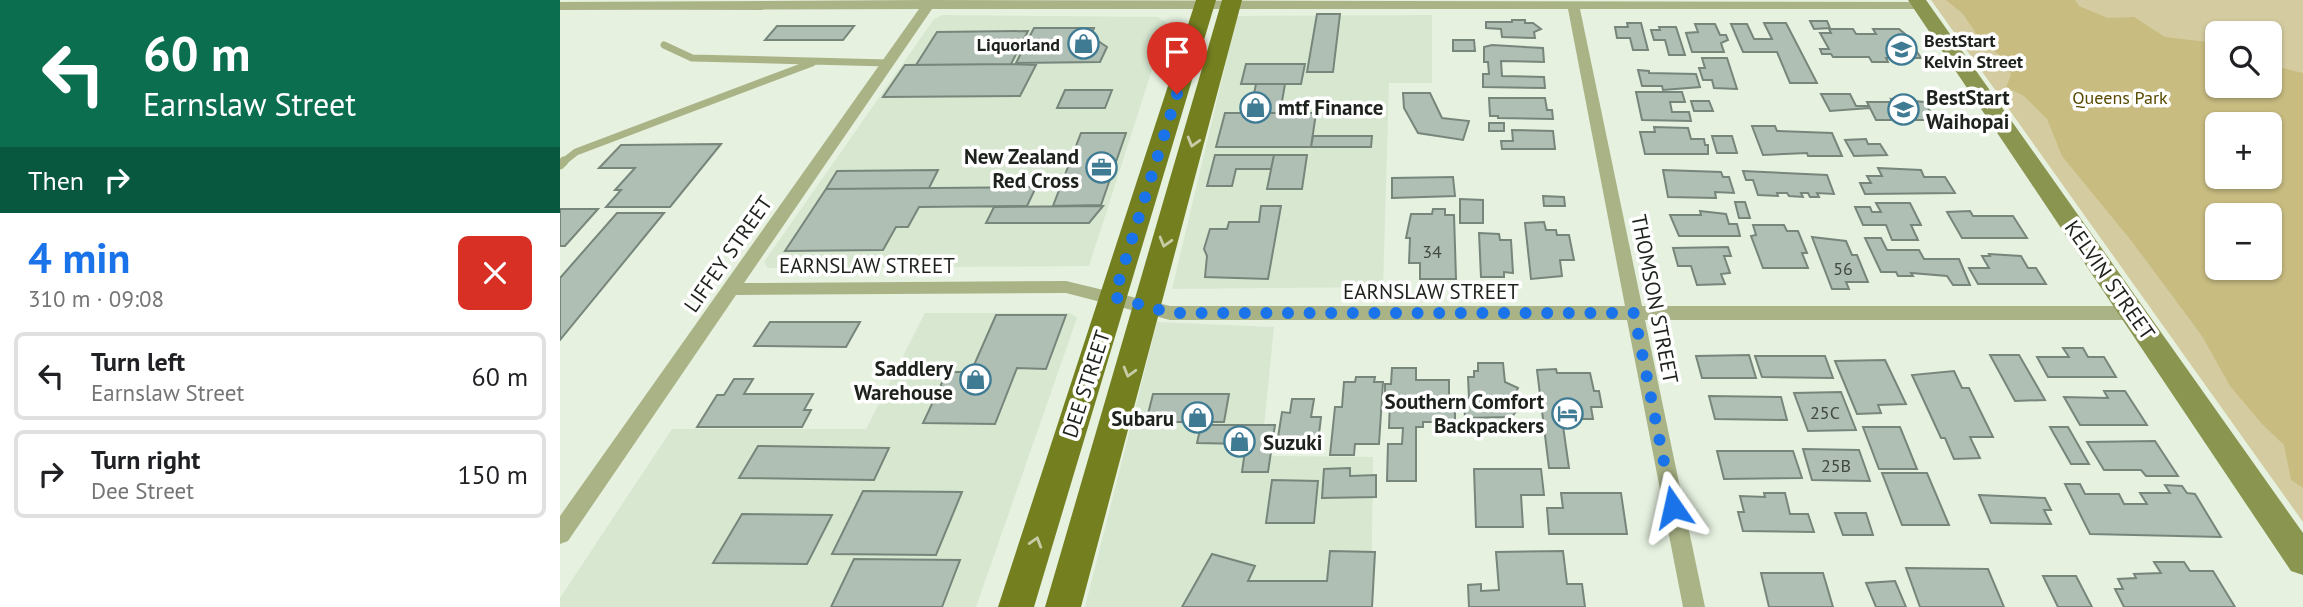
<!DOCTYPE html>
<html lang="en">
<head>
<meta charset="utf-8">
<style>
	:root { --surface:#fff; --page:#f2f2f2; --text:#202124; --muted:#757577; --line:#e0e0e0; --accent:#1a73e8 }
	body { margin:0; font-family:"PT Sans",sans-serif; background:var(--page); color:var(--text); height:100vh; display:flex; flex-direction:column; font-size:26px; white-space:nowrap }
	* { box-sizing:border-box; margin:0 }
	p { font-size:23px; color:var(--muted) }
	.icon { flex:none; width:38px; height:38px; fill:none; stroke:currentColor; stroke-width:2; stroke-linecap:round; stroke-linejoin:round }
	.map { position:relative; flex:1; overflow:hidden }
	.panel { display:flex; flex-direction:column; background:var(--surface); width:560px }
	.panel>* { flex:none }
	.banner { background:#0b6e4f; color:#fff; overflow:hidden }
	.fabs { position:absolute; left:1645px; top:21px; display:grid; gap:14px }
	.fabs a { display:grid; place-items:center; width:77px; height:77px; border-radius:10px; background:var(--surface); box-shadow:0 2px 5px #0004; font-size:35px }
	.pin { position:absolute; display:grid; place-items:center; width:60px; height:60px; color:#fff; margin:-72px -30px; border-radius:50% 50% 50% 0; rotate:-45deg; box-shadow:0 0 7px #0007 }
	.pin .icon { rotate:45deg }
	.me { position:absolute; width:77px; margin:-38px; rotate:349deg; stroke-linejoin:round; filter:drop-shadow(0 0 5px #0008) }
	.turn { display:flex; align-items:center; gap:24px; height:147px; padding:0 28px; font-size:32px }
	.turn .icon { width:91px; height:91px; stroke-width:2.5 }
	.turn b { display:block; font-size:49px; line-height:60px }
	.then { display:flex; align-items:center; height:66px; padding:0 28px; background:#0003; gap:14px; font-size:26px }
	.round { display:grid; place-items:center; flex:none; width:74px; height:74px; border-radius:10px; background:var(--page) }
	.headline { display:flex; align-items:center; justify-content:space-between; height:119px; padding:0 28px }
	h1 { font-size:42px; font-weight:800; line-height:52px; color:var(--accent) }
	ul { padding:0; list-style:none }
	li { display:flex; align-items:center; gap:21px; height:88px; margin:0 14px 10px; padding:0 14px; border:4px solid var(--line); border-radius:10px }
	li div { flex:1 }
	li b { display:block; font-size:26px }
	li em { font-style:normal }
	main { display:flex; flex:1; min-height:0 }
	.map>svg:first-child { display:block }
	.built { fill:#d7e7d0 }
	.green { fill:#d4cca0; fill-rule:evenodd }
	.forest { fill:#c8bc81; fill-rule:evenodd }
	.building { fill:#afbfb3; stroke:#77867b; stroke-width:2 }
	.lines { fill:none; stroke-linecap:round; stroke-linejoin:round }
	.service-far1 { stroke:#aab386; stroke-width:7 }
	.service { stroke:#aab386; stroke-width:9 }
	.minor { fill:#aab386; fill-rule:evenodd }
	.secondary { fill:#8a9550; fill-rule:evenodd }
	.primary { fill:#748020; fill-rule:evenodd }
	.oneway { stroke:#c7cca6 }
	.route { stroke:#1a73e8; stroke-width:12; stroke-dasharray:0 21.6 }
	.labels { text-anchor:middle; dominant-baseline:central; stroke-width:7; stroke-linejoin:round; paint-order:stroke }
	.far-poi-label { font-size:18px; font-weight:bold; fill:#1e221c; stroke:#fff; text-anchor:start }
	.far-park-label { font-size:18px; fill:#584b00; stroke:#fff }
	.number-label { font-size:18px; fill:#424942 }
	.poi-label { font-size:21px; font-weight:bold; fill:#1e221c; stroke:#fff; text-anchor:end }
	.street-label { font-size:21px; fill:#1e221c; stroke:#fff }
</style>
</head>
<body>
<main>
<section class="panel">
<div class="banner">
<div class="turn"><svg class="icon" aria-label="left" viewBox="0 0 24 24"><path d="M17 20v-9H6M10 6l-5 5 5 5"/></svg><div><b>60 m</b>Earnslaw Street</div></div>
<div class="then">Then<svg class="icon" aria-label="right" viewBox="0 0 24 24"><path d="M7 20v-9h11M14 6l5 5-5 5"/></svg></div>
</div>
<div class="headline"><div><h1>4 min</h1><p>310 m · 09:08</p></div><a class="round" style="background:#d93025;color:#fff"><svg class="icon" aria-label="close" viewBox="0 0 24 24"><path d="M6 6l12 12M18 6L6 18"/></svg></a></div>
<ul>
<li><svg class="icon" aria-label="left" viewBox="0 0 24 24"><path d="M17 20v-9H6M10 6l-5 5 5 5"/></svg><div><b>Turn left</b><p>Earnslaw Street</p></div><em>60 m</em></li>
<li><svg class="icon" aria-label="right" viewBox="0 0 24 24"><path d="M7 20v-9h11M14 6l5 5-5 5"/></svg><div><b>Turn right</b><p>Dee Street</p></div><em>150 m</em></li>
</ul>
</section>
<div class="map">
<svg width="1743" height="607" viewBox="0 0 1743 607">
	<rect width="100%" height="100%" fill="#e6f1e0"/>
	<path class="built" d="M383,15L598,17L607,23L529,266L208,268L204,262L374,19Z
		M872,15V83H829L823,287L612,289L677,16Z
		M365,313H510L517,318L416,607H0V598L112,429H306Z
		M597,322L714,327L701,456L813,457L811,607H525Z"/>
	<path class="green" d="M1371,0H1743V522ZM1657,33H1710V86H1657ZM1657,124H1710V177H1657ZM1657,215H1710V268H1657Z"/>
	<path class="forest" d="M1386,0H1515L1519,6L1548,18L1574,17L1605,37L1656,43L1657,86H1710V65L1743,73V488L1731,480L1724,445L1702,424L1670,386L1642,336L1573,243L1502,156L1487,119L1464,96L1446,87L1451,75L1446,60L1422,42L1403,14ZM1657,124H1710V177H1657ZM1657,215H1710V268H1657Z"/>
	<path class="building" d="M757,14H780L773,72H747Z
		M952,20H965V23H973L981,29L974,32L975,38L942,37L941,29L926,28V22H952Z
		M1250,21H1267L1270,28L1254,29Z
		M1067,23H1081L1088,50H1073L1070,38H1057L1055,27H1068Z
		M1204,23H1226L1257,83H1230L1217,52H1183L1171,24H1187L1194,39H1212Z
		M1135,24H1155L1160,35H1166L1168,40L1161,43L1164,52H1132L1126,33L1138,32Z
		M217,26H294L283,40H205Z
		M1099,27H1116L1125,55H1109L1105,40H1094L1091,30H1100Z
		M474,28H534L531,36L547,47L540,62L456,63Z
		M1269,29H1293L1296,34H1316L1313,29H1339L1345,34L1361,58H1326L1328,62H1312L1309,57H1273L1271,54H1262L1260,49H1269L1260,33H1271Z
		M468,31L451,64L356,65L377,32Z
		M893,40H914L915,51H893Z
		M932,45L983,48L984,62L941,61L942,76L984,77L985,88L923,87V74H929L928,62H924V47Z
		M1142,58H1167L1177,89L1154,88L1152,80H1143L1139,68H1145Z
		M451,64L476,65L460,96L323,97L345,65Z
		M686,64H745L741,84H681Z
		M1078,70L1089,71V73L1136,74L1140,87L1103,90L1102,86H1082Z
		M696,84H725L720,113H690Z
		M505,90H552L545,108H497Z
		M1076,92H1122L1125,102H1110L1112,112H1129L1131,121L1082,120Z
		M843,93H870L882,118L909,121L903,140L858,133L844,108Z
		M1261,94H1290L1296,106H1309L1307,102H1333L1331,99L1364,102L1376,120H1316L1310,108L1270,111Z
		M929,98H985L987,110H992L993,119L938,118V116H930Z
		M1131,101H1149L1153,111H1134Z
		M665,113H756L751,147H656Z
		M929,123H944V131H929Z
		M1192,126H1215L1217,131L1272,133L1282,156H1248L1247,153L1203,155Z
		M1094,127L1128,128L1131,139H1144L1145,145H1148V154H1085L1080,132H1095Z
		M952,130L993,131L995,149H942L941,141H953Z
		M521,133H566L541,205L493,206Z
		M753,136H812L811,147H751Z
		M1152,136H1172L1177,153H1157Z
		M1306,139L1308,144H1320L1327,155L1294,156L1285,140Z
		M161,144L110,207H46L61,190H55L75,168H39L61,145Z
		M655,155H714L711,169H676L672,186H647Z
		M714,155H747L742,189H707Z
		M1318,168L1361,170L1364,177H1385L1395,193L1305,194L1300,183H1311L1307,176H1322Z
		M378,170L369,188L266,189L277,171Z
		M1103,170L1161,172L1163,177H1169L1174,193L1155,192L1156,198L1108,197Z
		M1183,171L1267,175L1274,194L1257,193L1259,197H1250L1248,193H1241L1243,197L1229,196L1227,193H1217L1218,196L1198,195L1193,180H1186Z
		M893,177L895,196L832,198V178Z
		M476,187L467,206L359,207L348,227H336L323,250L225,251L266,189Z
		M983,196L1004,197L1005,206H984Z
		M900,199L923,200V223H900Z
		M1175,202H1185L1190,218H1179Z
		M1316,203H1350L1361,225H1351L1358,240H1332L1326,225H1303L1295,207H1310L1312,212H1321Z
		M543,206L529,223H426L434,207Z
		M701,206H721L708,279L645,277L647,256L644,249L650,229H667L669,222H699Z
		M0,209H38L5,246H0Z
		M873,209H885V215H894L896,279H860V263H849L850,238H846L851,214H872Z
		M1140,211L1166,214L1169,224H1177L1180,236H1119L1110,215H1141Z
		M1410,211L1413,216H1453L1467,238H1402L1387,212Z
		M57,213H104L0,340V278Z
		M984,222L986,230H996L997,235H1009L1014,260H1000L1002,276L971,279L965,223Z
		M1193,225H1224L1227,231H1238L1247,253H1242L1248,268H1203L1191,236L1196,235Z
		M919,233L939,234L940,240H951L953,273L944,272V277H921Z
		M1252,237L1286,241L1292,255H1297L1308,282H1286L1289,289H1272Z
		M1305,238H1321L1327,250H1359L1364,259H1399L1410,285H1393L1387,276L1351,273L1353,276H1338L1336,272H1321Z
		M1168,247L1171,256H1164L1170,273L1161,274L1165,284L1137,285L1131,266H1118L1113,248Z
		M1429,254L1461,256L1468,268H1476L1486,284H1418L1409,268H1429L1422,256H1430Z
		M436,315H506L486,369L457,368L435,424L363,423L387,372H411Z
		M210,322H300L286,347L194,346Z
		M1503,348H1523L1528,357H1544L1556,377H1488L1477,357H1509Z
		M1189,355L1196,378H1142L1136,356Z
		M1430,355H1459L1485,400L1455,401Z
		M1195,356H1265L1273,378L1202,377Z
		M1325,360L1346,404L1318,405L1321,413L1297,414L1275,361Z
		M918,363H943L945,382L958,388L955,394L965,398L952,417L905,418L904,398H909L908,377H914V371H918Z
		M832,368H856V380H889V401H895V422H863V427H856V481H827L828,444H842L843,428H829L830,401H825V384H831Z
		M996,369L997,373H1030L1034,391H1039L1042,407H1031L1033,419H1002L1009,468H989L977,370Z
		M1394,371L1402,388H1409L1433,437H1410L1420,458L1394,459L1385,438H1381L1352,375Z
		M796,377H815L814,382H823L819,444H795L794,455H770L775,407H782L784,382H795Z
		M174,379H193L184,394H253L244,410H251L242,427H137L157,395H164Z
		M1544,391H1565L1587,425H1520L1504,397L1548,398Z
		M1281,392L1296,430L1248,431L1234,393Z
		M593,394H669L664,422H586Z
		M1149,396L1221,397L1227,420L1155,419Z
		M732,399H754L751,417H761L757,451L716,450L722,412L730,413Z
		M641,425H715L708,472H682L686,444L637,443Z
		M1303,427H1340L1357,469H1319Z
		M1490,427H1508L1529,464H1511Z
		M1595,441L1618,476H1586L1581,470H1544L1527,442Z
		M198,446L329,448L314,480L179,478Z
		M1243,449L1299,450L1310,481L1252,480Z
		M1157,451H1233L1242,478L1164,479Z
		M790,468V476L816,475V497L762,498L764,469Z
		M914,469H981L984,495H961L963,527H916Z
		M1322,473H1367L1389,525H1342Z
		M712,480L758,481L754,523H706Z
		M1505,484H1520L1525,494H1559L1564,504H1587L1580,493H1610L1605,485L1622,486L1627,493L1635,494L1661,537L1530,534Z
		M303,491L402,492L376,555L272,554Z
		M1001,493H1061L1067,534H989L987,508H1003Z
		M1204,493H1225L1230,514H1248L1254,532L1183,531L1178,512H1184L1180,496L1205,497Z
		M1419,495L1485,498L1491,510H1484L1491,524L1431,523Z
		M1275,513H1306L1313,535H1283Z
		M182,514L272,515L247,564L153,563Z
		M770,551L815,552L812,607H622L652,554L695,566L688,581H767Z
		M1003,551L1007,584H1022L1025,607H909L908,585L921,584V591L939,590L936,552Z
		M294,559L400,560L382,607H271Z
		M1594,562H1624L1630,571H1653L1675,607H1564L1555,589H1563L1558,579L1576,578L1574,574L1601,573Z
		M1346,568L1428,569L1444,607H1360Z
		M1201,573H1263L1273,607H1209Z
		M1483,576H1516L1532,607H1498Z
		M1335,581L1346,607H1316L1306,583Z"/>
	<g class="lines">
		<path class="service-far1" d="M104,45L132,58L328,63
			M2,163L16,152L252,63"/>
		<path class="service" d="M0,165L4,161"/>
		<path class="minor" d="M366,0L1365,2V8L1361,9H1020L1082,306H1573L1579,308L1582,313L1579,318L1573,320H1085L1145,607H1123L1067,320H610L506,293L176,295L8,541L0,544V516L359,9L0,10V2ZM372,9H1008L1065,306H610L506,281L184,283Z"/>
		<path class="secondary" d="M1348,0H1366L1743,533V575L1731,571Z"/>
		<path class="primary" d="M636,0H656L474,607H438Z
			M662,0H682L521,607H485Z"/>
	</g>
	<defs><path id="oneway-chevron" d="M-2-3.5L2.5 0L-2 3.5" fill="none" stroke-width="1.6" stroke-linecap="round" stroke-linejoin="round" transform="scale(1.75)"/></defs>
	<g class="oneway">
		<use href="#oneway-chevron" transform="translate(633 142) rotate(106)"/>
		<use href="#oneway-chevron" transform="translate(605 242) rotate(106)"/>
		<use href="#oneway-chevron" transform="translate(569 372) rotate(106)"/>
		<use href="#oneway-chevron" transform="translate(476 542) rotate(-73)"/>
	</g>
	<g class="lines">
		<path class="route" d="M617,94L554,297L610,313H1074L1113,507"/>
	</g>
	<defs>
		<symbol id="shop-ring" viewBox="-11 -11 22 22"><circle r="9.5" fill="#fff" stroke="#407b94" stroke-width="1.5"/><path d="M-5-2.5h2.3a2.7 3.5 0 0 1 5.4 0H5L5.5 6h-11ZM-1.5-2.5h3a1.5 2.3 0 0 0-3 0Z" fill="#407b94"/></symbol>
		<symbol id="school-ring" viewBox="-11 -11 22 22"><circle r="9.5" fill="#fff" stroke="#407b94" stroke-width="1.5"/><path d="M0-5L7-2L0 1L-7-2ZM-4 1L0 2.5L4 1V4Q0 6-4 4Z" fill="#407b94"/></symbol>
		<symbol id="office-ring" viewBox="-11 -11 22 22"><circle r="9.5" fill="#fff" stroke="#407b94" stroke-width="1.5"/><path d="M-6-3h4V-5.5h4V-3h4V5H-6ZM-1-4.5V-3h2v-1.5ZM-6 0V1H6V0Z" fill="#407b94"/></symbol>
		<symbol id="hotel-ring" viewBox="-11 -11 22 22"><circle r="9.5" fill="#fff" stroke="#407b94" stroke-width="1.5"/><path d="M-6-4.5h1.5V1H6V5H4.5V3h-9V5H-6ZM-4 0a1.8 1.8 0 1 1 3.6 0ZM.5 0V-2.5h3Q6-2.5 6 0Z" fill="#407b94"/></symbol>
	</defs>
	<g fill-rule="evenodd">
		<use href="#shop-ring" x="506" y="26" width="35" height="35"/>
		<use href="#school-ring" x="1324" y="32" width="35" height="35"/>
		<use href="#shop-ring" x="678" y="90" width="35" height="35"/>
		<use href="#school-ring" x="1326" y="92" width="35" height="35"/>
		<use href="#office-ring" x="524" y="150" width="35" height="35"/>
		<use href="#shop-ring" x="398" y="362" width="35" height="35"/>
		<use href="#hotel-ring" x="990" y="396" width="35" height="35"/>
		<use href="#shop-ring" x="620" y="400" width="35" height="35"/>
		<use href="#shop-ring" x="662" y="424" width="35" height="35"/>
	</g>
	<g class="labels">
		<g class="far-poi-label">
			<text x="1364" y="40">BestStart<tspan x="1364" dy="21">Kelvin Street</tspan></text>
			<text x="500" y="44" text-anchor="end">Liquorland</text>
		</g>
		<g class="far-park-label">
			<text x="1560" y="97">Queens Park</text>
		</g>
		<g class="number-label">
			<text x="872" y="251">34</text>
			<text x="1283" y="268">56</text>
			<text x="1265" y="412">25C</text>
			<text x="1276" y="465">25B</text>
		</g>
		<g class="poi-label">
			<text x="1366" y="97" text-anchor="start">BestStart<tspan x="1366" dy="24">Waihopai</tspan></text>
			<text x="718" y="107" text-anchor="start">mtf Finance</text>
			<text x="519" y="156">New Zealand<tspan x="519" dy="24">Red Cross</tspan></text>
			<text x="393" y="368">Saddlery<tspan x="393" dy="24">Warehouse</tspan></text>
			<text x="984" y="401">Southern Comfort<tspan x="984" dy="24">Backpackers</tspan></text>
			<text x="614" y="418">Subaru</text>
			<text x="703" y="442" text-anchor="start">Suzuki</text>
		</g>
		<g class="street-label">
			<text transform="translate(168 254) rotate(-55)">LIFFEY STREET</text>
			<text x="307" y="265">EARNSLAW STREET</text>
			<text transform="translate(1550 280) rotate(55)">KELVIN STREET</text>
			<text x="871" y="291">EARNSLAW STREET</text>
			<text transform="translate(1095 299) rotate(79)">THOMSON STREET</text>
			<text transform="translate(526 384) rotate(-72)">DEE STREET</text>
		</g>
	</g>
</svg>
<div class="fabs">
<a><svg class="icon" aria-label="search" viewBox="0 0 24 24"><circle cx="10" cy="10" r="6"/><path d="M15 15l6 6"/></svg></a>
<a>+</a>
<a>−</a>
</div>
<div class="pin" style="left:617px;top:94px;background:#d93025"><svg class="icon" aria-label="arrive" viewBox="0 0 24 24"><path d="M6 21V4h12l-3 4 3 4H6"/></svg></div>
<svg class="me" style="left:1113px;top:507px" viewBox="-20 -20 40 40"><path d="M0-17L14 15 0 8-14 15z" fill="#1a73e8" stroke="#fff" stroke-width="4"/></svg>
</div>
</main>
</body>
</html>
